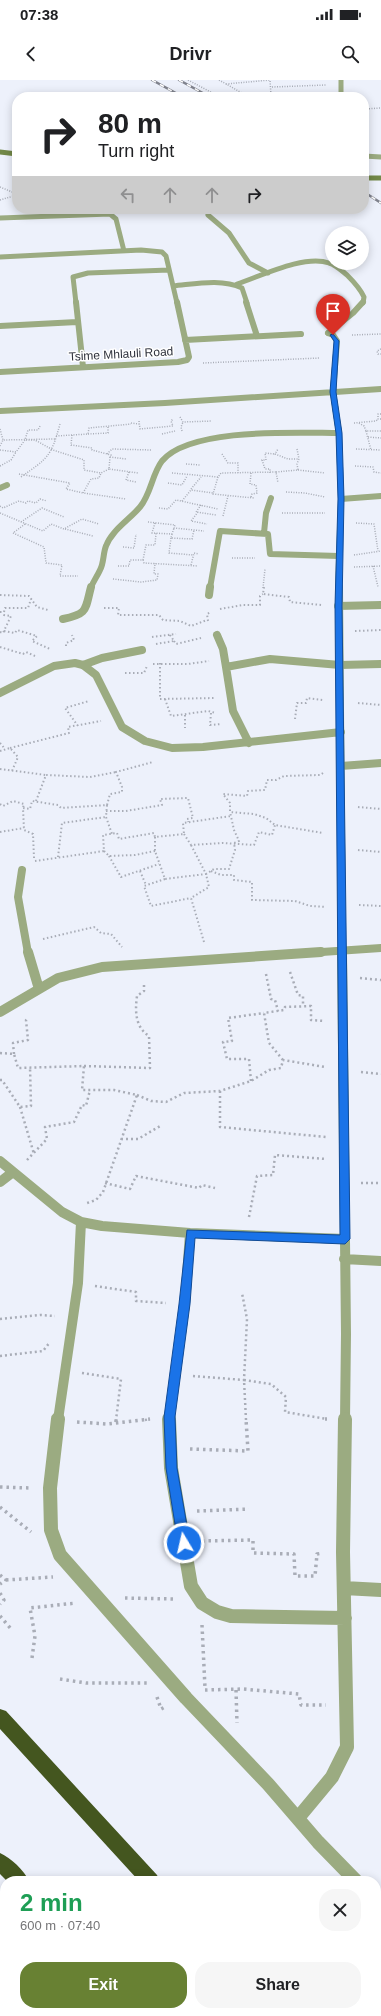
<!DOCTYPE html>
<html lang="en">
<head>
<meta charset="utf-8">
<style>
	:root { --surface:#fff; --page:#f6f6f6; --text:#202124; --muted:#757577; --accent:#688133 }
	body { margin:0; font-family:Arial,sans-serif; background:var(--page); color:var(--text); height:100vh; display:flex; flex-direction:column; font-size:15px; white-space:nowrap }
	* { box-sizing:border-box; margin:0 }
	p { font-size:13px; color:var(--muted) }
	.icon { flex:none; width:22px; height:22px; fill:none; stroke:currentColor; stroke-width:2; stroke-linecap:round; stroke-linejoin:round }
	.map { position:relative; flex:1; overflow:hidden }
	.panel { position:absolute; left:0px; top:1796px; width:381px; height:140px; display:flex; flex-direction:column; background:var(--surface); border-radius:16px 16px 0 0; box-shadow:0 2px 10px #0003 }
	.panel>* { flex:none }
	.hud { position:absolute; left:12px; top:12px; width:357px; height:122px; border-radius:16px; box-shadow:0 2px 10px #0003; background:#fff; color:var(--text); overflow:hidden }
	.tools { position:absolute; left:325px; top:146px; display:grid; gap:8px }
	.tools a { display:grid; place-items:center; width:44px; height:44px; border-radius:50%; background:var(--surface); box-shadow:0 2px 10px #0003; font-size:20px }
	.pin { position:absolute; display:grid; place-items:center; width:34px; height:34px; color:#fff; margin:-41px -17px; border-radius:50% 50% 50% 0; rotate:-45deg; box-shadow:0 0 4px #0007 }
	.pin .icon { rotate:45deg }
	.me { position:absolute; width:44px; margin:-22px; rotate:351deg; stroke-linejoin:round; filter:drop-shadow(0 0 3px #0008) }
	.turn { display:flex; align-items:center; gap:14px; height:84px; padding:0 20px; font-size:18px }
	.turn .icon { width:52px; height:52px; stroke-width:2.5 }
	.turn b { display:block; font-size:28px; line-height:34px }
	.lanes { display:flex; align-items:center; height:38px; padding:0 20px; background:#0003; justify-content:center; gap:20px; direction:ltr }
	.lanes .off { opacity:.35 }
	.round { display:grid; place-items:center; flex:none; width:42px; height:42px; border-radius:16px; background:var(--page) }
	.summary { display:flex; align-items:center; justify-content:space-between; height:68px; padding:0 20px }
	h1 { font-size:24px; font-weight:600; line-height:30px; color:#1e9e55 }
	.cta { display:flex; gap:8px; margin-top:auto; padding:8px 20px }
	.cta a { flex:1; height:46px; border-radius:16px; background:var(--accent); color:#fff; font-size:16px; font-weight:600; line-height:46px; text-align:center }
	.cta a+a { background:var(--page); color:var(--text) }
	.status { display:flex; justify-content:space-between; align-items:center; height:28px; padding:0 20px; background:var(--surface); direction:ltr }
	.status svg { height:11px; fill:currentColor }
	header { display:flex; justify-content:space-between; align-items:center; height:52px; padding:0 20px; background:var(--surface); font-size:18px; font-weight:600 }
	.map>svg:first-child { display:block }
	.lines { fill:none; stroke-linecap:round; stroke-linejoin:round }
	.path-far3 { stroke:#a9adb7; stroke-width:1.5; stroke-dasharray:1 1.5; stroke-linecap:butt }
	.path-far2 { stroke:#a9adb7; stroke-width:2; stroke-dasharray:1.5 2.5; stroke-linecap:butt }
	.path-far1 { stroke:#a9adb7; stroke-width:2.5; stroke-dasharray:2 3; stroke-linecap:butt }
	.path { stroke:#a9adb7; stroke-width:3.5; stroke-dasharray:2.5 4; stroke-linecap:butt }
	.lane-far1 { stroke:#9bab81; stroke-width:5 }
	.lane { stroke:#9bab81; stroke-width:6 }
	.street-far4 { stroke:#9bab81; stroke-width:5 }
	.street-far3 { stroke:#9bab81; stroke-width:6 }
	.street-far2 { stroke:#9bab81; stroke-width:8 }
	.street-far1 { stroke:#9bab81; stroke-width:10 }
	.street { stroke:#9bab81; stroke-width:14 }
	.secondary { stroke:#728848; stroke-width:5 }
	.highway { fill:#44561f; fill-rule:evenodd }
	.rail-casing { stroke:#80838d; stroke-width:2.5 }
	.rail { stroke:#fff; stroke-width:1.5; stroke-dasharray:4.5; stroke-linecap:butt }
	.route { fill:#1a73e8; stroke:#114b97 }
	.labels { text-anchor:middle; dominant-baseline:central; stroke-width:3; stroke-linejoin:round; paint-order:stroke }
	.far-street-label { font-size:12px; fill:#2f323c; stroke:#fff }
</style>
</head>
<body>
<div class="status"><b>07:38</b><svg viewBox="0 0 49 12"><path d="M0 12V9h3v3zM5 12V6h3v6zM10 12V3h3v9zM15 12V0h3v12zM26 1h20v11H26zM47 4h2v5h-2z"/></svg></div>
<header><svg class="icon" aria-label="back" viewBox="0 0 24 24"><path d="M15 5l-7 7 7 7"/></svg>Drivr<svg class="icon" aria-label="search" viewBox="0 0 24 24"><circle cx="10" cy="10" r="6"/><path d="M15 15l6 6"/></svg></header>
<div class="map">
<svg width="381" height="1936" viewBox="0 0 381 1936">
	<rect width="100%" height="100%" fill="#edf1fb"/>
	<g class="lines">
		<path class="path-far3" d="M188,0L220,17
			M219,0L249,17
			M226,4L270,0
			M272,7L326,5
			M260,17L271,16L270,0
			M364,29L381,28
			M0,107L17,114
			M0,120L17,115
			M352,255L381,254
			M381,269L377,271L378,274H381
			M203,283L320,278
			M381,334H378V339H381
			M180,337L183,342L212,341
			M139,341L140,349L173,346L171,341L173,339
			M131,343L139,344
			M354,343L376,341L378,339
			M359,343L364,346L366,351H381
			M0,349L3,360
			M182,351L181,347L183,342
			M366,351L371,370
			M88,354L108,353V346
			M162,354L175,351
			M72,355L71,365L92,368V370L111,375L110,377L126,379
			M56,356L88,354L89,348L131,344
			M368,357L381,358
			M26,360H35L53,370L84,380V390L101,393
			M0,366L3,360L55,359
			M297,369L299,379
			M356,369L381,370
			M0,370L16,372L25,360L28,350H38L40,346
			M107,374L112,369L151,370
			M222,374L228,383H238V393
			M110,377L109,389L138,393
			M186,384L200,385
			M0,386L11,380L16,372
			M355,386L373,387L374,392L381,393
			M109,389L101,393L99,398L91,399L83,413L126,419
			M298,390L325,393
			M129,392L126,400L136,402
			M276,392L298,390L297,384L299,379H288L275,374L278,369
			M172,393L218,397L221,393L276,392L278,403
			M251,393L250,404L256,405L257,413L252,414L251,417
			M270,393V389H265L262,380H266L265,373L275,374
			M19,394L70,403L66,409L83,413
			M21,397C48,378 51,377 60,344
			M218,397L213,414L254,418
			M168,403L182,405L187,396
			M191,409L201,397
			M286,412L305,413L325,417
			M182,421L191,410L213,413
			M201,425L196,432L216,435
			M0,426L3,428L19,421L26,423L28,421L36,423L40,419L47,421
			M159,428L168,429L176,420L218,429
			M198,432L191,441L207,444
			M0,433L43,451L51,444L64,449L82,439L99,444
			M282,433H325
			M223,436L228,416
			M21,442L42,428L64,437
			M148,442L175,445L174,448L204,451
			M155,443L152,453L172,454L174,448
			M356,443L374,444L378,471
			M25,444L13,453L44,467L46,483L62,485L60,496H78
			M65,449L93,456
			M172,454L171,458L192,459L194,450
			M171,458L169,473L193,475
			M123,467L134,468L136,454
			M354,475L381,471
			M232,478H255
			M143,480L146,465H155L156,453
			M191,485L194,473L199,474
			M118,486H129L130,480H143L144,483L198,486
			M373,486L378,507
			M354,487L381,486
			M113,499L141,502L157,500L158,494H154L155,483
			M263,508L265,489"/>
		<path class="path-far2" d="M264,507L263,514L289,517L290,522L322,525
			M0,515L29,516L37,527L48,530
			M104,528H119L118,535H159L163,540L180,541L191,546L207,540
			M220,529L243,525H260V516L263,514
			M0,532H4L5,528H28L31,519
			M208,541L207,534L211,532
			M4,551L15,553L17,550L37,556L32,561L50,569
			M355,551L381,550
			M0,552L3,553L11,536L4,535V532
			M152,557L176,554
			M174,561L176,564L201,558
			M156,564L174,561L170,555
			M66,566V563L74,560L72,555
			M0,567L23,574L26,572L35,576
			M160,583V619L215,618
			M153,584H188L209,581
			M125,593H144L147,586
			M165,619L171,636L208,631L216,633
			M358,623L381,625
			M211,633L210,645L221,644
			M185,635V648
			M295,639L297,623H306L307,618L323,620
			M78,646L65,628L89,621
			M0,663L5,669
			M10,668L69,653L68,647L101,641
			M0,671L10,668L18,677L12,691
			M0,689L46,695
			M323,693L320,695L284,696L276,700H267L265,710L248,711L247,716L223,714L230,723V732L254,734L266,738L275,745L323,753
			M36,721L46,695L90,697L116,692
			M0,724L3,726L13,721L24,724L23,728
			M107,725L110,714L122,712V707L116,692L153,682
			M358,727L381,729
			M106,731H126L162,725L160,719L188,718L193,738L187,739L188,742
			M0,752L24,748
			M184,754L191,765L223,763L254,765L259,752L272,755L275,745
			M155,757V771L165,799L206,794L191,765
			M358,770L381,772
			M104,771L109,776L135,775L155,771
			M109,776L121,797L159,784
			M58,777L62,743L106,737
			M34,778L33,754L24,750L23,728L30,729L32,721L58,725L61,728L107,725L106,737L112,754
			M35,781L104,771L103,755L117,753L119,759L154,753L155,757L184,754L183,743L231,736
			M140,791L146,805
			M211,791L221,795H234V800L252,802V820L295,821L310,826L326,827
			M165,799L144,806L151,826L191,818
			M359,825L381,826
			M43,859L94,847L101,853L111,854L122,867
			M204,862L191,818L209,807L206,794L214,789H229L235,770L234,763L239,761L234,750L230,732"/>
		<path class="path-far1" d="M290,892L298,915L303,916V926
			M266,894L271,919L275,920L278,931
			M360,898L381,900
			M0,973L14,974L18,988L84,986L82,1010H114L137,1015L103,1112L96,1120L87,1123
			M14,974L13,963L28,960L26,940L28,939
			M283,980L269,963L264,933L284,930L285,927L311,926V940L325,941
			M84,986L150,988L149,956C135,947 135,931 137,916L144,911V902
			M361,992L381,994
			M0,1000H2L20,1027L31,1026L30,987
			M251,1001L249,979H227L223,962L232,961L228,938L264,933
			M220,1011V1047L326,1057
			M137,1015L151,1021L166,1022L184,1013L220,1011L251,1001L269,990L281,988L283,980L325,987
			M20,1027L34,1074
			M121,1059H138L162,1045
			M27,1080L47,1059L45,1047L74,1042L82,1025L86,1026L90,1010
			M105,1103L130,1109L136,1096L199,1108L202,1105L215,1108
			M361,1103H381
			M249,1137L257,1096L273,1095L275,1075L326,1079
			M95,1206L136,1212V1221L166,1223
			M0,1239L40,1235L55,1236
			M0,1276L43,1271L50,1262
			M82,1293L121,1299L116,1340
			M193,1296L244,1300L247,1239L242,1213
			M145,1340L150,1339
			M246,1340L244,1300L271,1304L286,1317L285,1332L327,1339"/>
		<path class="path" d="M325,1339H327
			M77,1342L107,1344L150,1339
			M116,1342V1339
			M190,1369L248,1371L246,1339
			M0,1407L31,1408
			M0,1427L31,1452
			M197,1431L249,1429
			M202,1461L253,1460V1473L294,1474L295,1496H315L317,1474L323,1473
			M0,1495L6,1500L0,1504
			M6,1500L53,1497
			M0,1513L4,1520L0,1524
			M125,1518L176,1519
			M0,1536L12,1550
			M202,1545L205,1608
			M32,1578L35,1556L30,1528L76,1523
			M60,1599L86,1603H147
			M205,1610L243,1609L299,1614L301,1625H326
			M236,1610L237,1643
			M157,1617L161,1629L167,1626"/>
		<path class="lane-far1" d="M237,204C261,196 305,174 329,183C336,185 342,191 347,195C354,202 360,208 364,217L363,223"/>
		<path class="lane" d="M328,253L353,233L363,222"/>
		<path class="street-far4" d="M341,0V17
			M364,76L381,77
			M208,135L229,153L249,183L268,193
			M0,138L110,134L116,139L124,171
			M0,177L141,170L162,172L166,176L177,223
			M173,206C195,204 221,198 242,208L247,223
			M76,223L73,197L88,193L169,190"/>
		<path class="street-far3" d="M76,222L83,287
			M246,222L257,256
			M0,246L77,242
			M328,253L333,255L337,261L333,312L339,353L341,419L338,508
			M185,260L301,254
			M0,292L178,282L187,280L189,277L177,222
			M0,331L165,323L381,309
			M0,408L7,405
			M341,419L381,416
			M264,453L266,433L271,418
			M91,508C93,501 97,497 100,490C104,483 103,473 106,466C112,450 129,440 140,427C151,414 152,394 162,381C190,347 298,353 339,353
			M210,508L220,451L268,454L270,474L339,476"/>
		<path class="street-far2" d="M339,507L342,873
			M209,515L210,507
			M338,526L381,525
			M63,539C88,534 85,530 91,507
			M217,555L223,569L226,587L270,579L340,585L381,584
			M83,585L102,578L142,570
			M226,587L233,631L249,663
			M0,613L54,586L75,583L83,585L96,595L122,647L145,661L172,668L203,667L341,652
			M341,686L381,683
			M22,790L18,817L28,873
			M307,873L381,868"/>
		<path class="street-far1" d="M28,872L39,909
			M342,872L346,1254L345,1340
			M0,932L58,898L102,887L321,872
			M0,1081L62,1132L81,1142L102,1146L190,1153L345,1159
			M0,1102L13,1092
			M344,1179L381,1181
			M58,1340L78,1203L81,1142
			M169,1340L185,1224L190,1153"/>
		<path class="street" d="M58,1339L50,1408L51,1450L60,1475L186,1618L268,1704L318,1762L356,1801
			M169,1339L171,1388L191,1506L202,1523L217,1532L231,1536L345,1538
			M344,1508L381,1510
			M298,1738L332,1697L347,1667L343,1472L345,1339
			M376,1827L381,1833"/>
		<path class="secondary" d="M0,72L17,74
			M364,98H381"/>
		<path class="highway" d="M0,1629L6,1631L157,1795L160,1801H139L0,1649Z
			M0,1773C11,1778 24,1790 29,1801H7L0,1794Z
			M141,1931H162L164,1936H143Z
			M259,1931H280L282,1936H261Z"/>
		<defs>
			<path id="rail" d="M152,0L183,17
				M179,0L210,17
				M364,112L381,123"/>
		</defs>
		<use href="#rail" class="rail-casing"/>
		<use href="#rail" class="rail"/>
	</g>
	<path class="route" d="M333,254L339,261L336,312L342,353L344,419L342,526L350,1159L345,1164L195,1158L190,1224L175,1337L177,1388L190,1463L188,1467L184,1468L180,1467L178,1463L166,1388L164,1337L179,1224L187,1150L340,1155L335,526L338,419L336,353L330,312L334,261L330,255Z"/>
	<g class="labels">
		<g class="far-street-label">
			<text transform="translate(121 274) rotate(-3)">Tsime Mhlauli Road</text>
		</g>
	</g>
</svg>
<div class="tools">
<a><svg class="icon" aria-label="layers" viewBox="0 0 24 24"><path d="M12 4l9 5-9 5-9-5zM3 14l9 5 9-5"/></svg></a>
</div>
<div class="pin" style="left:333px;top:255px;background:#d93025"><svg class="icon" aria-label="arrive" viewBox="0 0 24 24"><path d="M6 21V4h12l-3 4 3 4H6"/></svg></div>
<svg class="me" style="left:184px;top:1463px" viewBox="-20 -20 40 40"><circle r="17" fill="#1a73e8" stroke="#fff" stroke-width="3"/><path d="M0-11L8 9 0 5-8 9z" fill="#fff"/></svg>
<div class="hud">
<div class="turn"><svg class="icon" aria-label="right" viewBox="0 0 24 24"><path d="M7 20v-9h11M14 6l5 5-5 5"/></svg><div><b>80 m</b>Turn right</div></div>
<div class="lanes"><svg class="icon off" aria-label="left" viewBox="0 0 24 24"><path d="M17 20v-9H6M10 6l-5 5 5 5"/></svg><svg class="icon off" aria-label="ahead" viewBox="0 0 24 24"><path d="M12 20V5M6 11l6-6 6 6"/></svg><svg class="icon off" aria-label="ahead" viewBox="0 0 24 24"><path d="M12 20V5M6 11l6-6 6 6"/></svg><svg class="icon" aria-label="right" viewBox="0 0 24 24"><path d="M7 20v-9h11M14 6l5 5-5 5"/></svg></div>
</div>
<section class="panel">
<div class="summary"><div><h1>2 min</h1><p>600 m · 07:40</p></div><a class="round"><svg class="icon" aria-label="close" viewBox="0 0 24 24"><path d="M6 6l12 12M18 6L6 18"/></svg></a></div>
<div class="cta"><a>Exit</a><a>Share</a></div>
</section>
</div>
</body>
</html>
